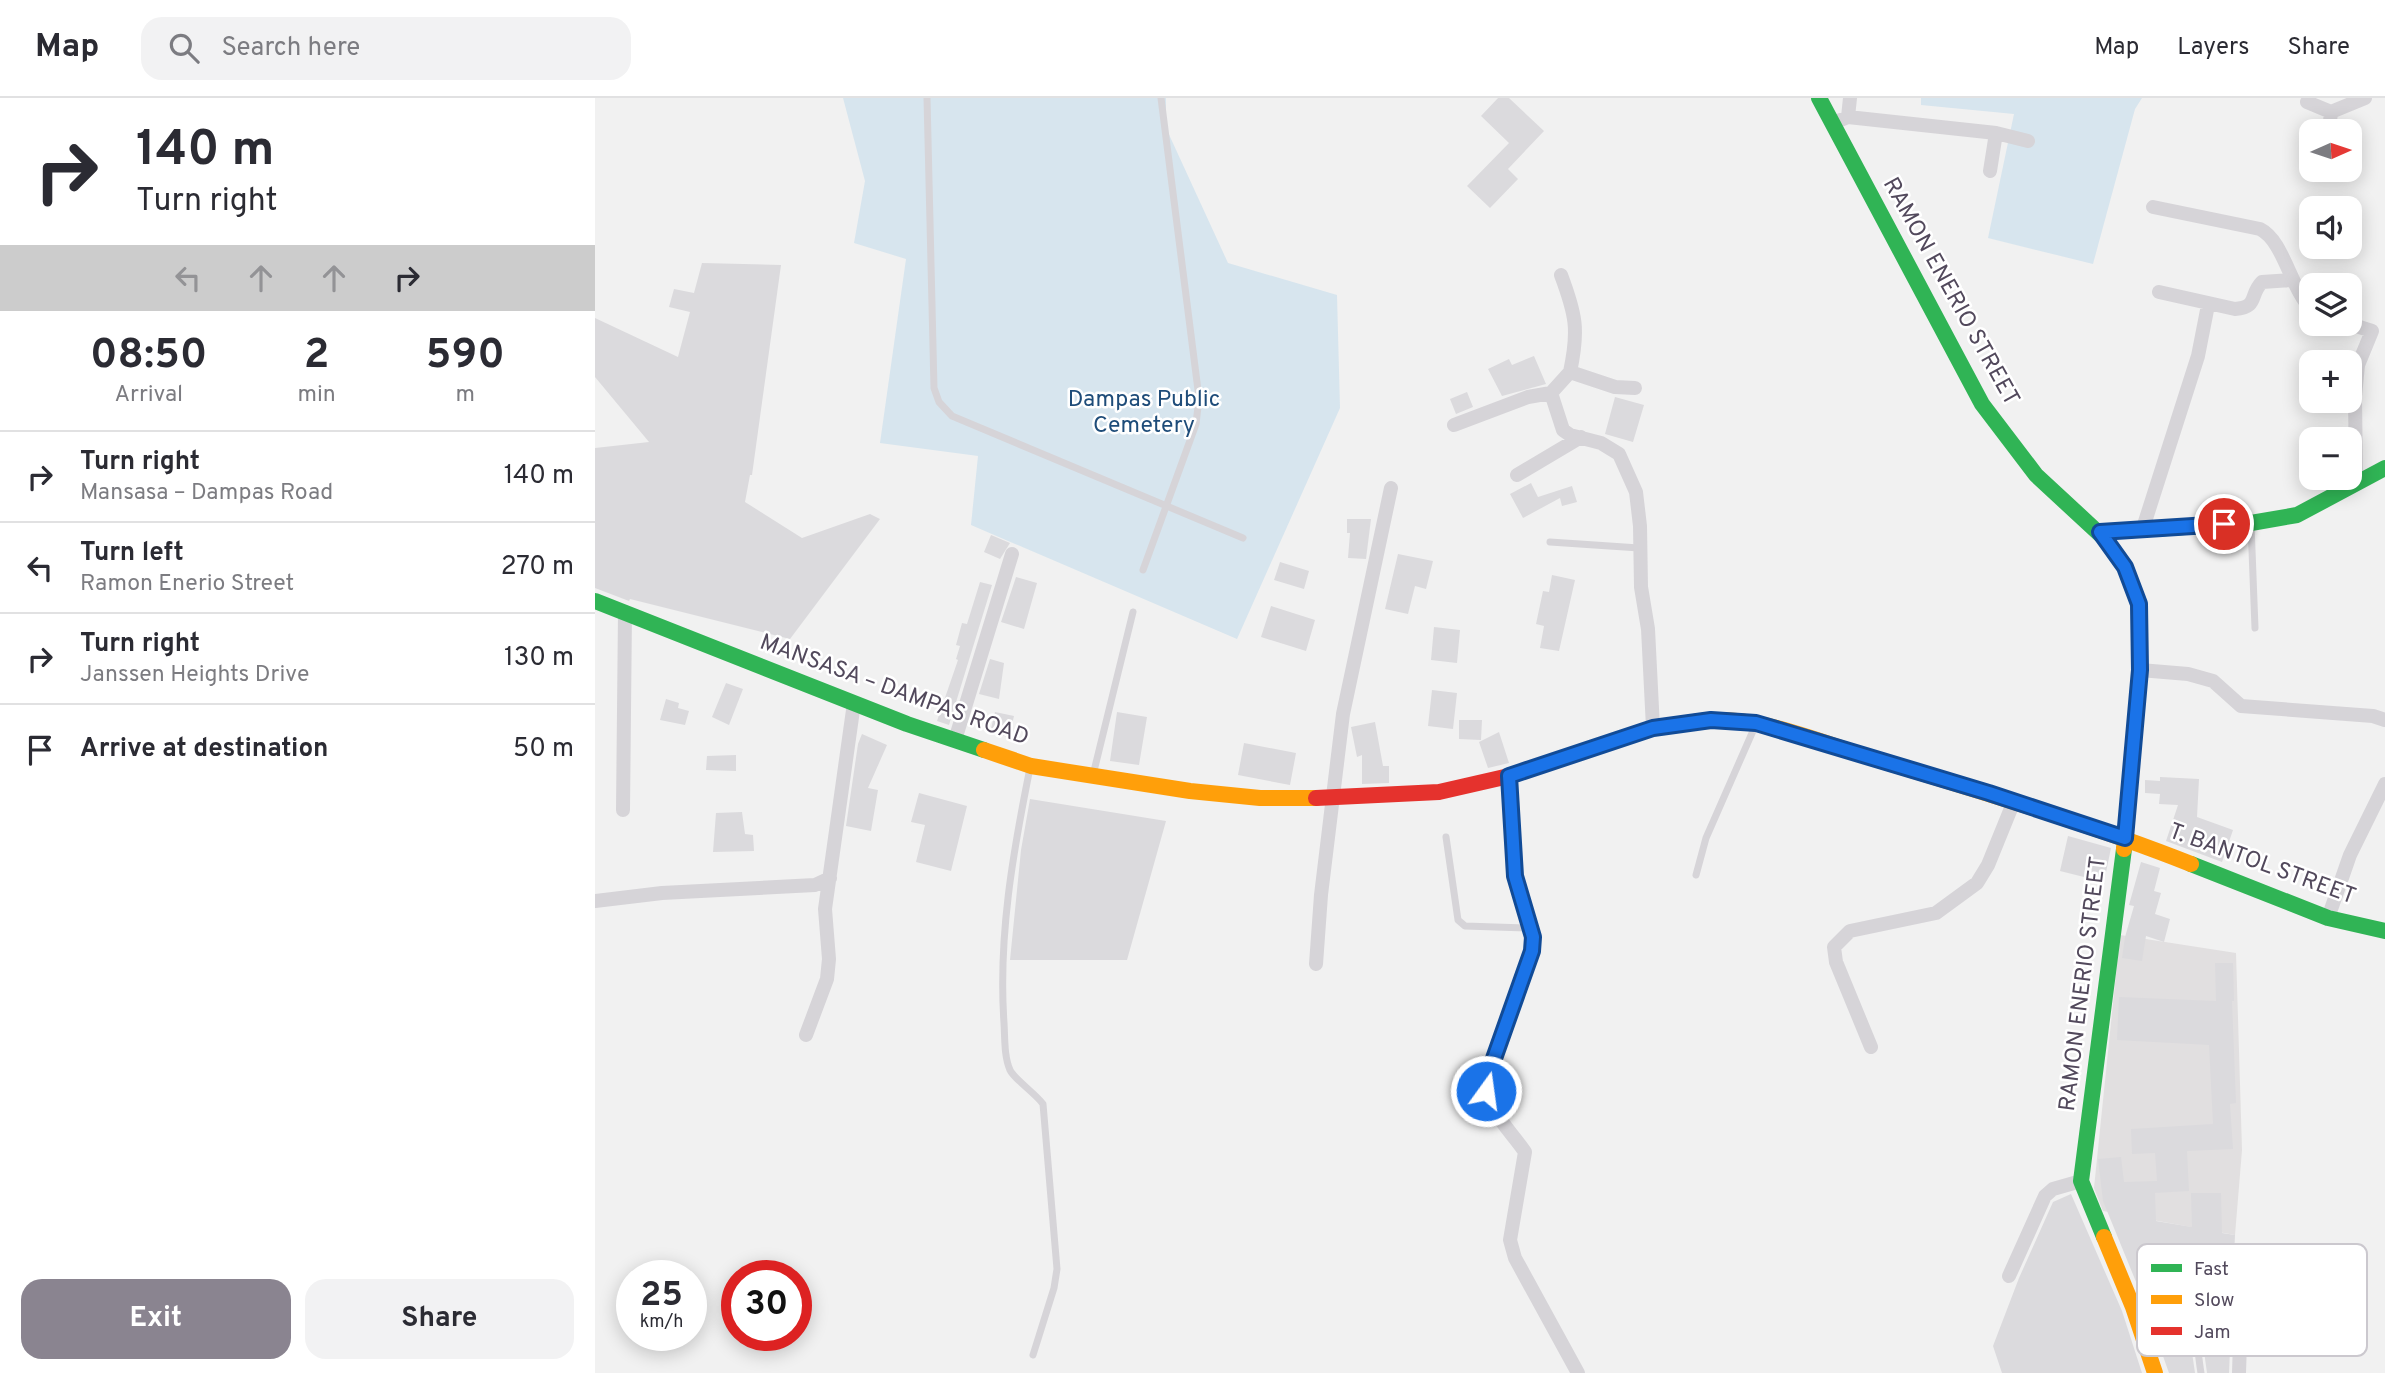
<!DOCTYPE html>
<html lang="en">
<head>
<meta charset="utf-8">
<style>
	:root { --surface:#fff; --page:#f2f2f3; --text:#2b2b33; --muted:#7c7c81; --line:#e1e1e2; --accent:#8a8490 }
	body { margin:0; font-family:Overpass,sans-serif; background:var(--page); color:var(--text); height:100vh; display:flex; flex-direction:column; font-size:26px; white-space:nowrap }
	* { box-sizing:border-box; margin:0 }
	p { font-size:23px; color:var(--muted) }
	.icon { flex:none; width:38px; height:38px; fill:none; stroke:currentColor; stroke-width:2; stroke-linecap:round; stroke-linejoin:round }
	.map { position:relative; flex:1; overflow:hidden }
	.drawer { display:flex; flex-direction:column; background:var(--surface); width:595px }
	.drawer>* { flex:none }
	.guide { background:#fff; color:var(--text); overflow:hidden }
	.needle { width:46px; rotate:87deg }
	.fabs { position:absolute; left:1704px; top:21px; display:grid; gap:14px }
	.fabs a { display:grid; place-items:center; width:63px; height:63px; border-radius:14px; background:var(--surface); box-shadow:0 4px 18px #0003; font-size:35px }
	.speed { position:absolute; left:21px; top:1162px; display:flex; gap:14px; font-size:35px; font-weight:700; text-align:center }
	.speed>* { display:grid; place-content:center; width:91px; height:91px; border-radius:50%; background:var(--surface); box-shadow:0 4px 18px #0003; line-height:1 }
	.speed small { font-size:18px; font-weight:400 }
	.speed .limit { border:10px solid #d22; background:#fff; color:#111 }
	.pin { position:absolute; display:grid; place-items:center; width:60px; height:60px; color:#fff; margin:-30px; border:4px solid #fff; border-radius:50%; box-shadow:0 2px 7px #0007 }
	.me { position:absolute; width:77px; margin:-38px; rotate:14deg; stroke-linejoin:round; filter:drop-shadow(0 0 5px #0008) }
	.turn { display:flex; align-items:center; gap:24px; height:147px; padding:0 21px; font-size:32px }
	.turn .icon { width:91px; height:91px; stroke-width:2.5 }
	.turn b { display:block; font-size:49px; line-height:60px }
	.lanes { display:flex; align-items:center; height:66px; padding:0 21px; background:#0003; justify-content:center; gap:35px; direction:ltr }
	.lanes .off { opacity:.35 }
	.eta { display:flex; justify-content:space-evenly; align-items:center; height:119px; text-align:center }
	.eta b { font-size:42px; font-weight:700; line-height:49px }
	.cta { display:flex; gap:14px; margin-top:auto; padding:14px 21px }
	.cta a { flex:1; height:80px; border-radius:21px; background:var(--accent); color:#fff; font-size:28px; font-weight:700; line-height:80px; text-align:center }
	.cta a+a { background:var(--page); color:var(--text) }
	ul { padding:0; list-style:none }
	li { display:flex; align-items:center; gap:21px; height:91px; padding:0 21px; border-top:2px solid var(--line) }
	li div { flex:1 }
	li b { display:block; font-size:26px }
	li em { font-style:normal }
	header { display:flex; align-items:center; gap:42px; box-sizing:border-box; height:98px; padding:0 35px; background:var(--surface); border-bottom:2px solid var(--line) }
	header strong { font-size:33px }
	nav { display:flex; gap:38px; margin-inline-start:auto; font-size:24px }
	.search { width:490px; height:63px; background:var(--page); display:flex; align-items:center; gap:18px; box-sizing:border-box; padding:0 24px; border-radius:21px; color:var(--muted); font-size:26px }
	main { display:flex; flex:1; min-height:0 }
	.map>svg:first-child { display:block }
	.education { fill:#e1dfe0 }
	.green { fill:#d7e5ee }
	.building { fill:#dbdadd }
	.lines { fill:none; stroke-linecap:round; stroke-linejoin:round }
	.lane { stroke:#d6d4d8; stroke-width:7 }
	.street { stroke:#d6d4d8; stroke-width:14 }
	.fast { stroke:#30b455; stroke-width:16 }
	.slow { stroke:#ff9f0a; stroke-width:16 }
	.jam { stroke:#e5322d; stroke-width:16 }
	.route-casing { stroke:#114b97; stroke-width:18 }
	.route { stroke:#1a73e8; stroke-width:12 }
	.labels { text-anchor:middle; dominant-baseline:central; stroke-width:5; stroke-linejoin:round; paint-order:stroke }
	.street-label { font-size:23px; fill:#52495c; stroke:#fff }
	.park-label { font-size:23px; fill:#1e4c79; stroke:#fff }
	.key { fill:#fff; stroke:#cbc8ce; stroke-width:2 }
	.key-label { font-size:19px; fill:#52495c }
</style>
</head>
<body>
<header>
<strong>Map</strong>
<div class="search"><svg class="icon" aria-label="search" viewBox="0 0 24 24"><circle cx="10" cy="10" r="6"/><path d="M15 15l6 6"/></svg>Search here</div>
<nav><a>Map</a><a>Layers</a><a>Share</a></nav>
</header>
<main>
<section class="drawer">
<div class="guide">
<div class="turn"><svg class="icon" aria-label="right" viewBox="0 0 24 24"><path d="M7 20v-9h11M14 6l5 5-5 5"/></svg><div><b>140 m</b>Turn right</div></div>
<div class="lanes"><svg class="icon off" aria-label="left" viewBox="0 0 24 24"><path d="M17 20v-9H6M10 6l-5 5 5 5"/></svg><svg class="icon off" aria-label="ahead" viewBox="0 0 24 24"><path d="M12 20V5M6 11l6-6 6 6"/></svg><svg class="icon off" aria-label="ahead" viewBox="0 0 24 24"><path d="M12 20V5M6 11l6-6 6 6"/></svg><svg class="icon" aria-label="right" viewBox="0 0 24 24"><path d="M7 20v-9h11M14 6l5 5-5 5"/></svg></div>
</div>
<div class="eta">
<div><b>08:50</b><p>Arrival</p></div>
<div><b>2</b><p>min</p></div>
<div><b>590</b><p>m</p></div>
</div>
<ul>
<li><svg class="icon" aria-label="right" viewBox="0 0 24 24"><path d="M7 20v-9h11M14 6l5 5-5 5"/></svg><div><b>Turn right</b><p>Mansasa – Dampas Road</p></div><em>140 m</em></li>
<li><svg class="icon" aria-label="left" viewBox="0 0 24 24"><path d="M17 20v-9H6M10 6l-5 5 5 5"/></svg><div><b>Turn left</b><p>Ramon Enerio Street</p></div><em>270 m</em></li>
<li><svg class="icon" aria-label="right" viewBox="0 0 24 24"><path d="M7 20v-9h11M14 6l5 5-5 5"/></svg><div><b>Turn right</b><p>Janssen Heights Drive</p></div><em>130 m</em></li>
<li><svg class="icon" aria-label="arrive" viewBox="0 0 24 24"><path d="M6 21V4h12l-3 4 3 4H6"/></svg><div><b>Arrive at destination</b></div><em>50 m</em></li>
</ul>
<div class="cta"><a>Exit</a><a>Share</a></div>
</section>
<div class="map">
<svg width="1790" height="1275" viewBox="0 0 1790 1275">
	<rect width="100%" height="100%" fill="#f1f1f1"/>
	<path class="education" d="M1525,837L1641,855L1647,1052L1640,1137L1508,1113L1499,1090Z"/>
	<path class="green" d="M248,0H571V30L633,165L742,197L745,310L642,541L376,427L383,358L285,345L311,161L259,145L270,83Z
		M1326,0H1547L1540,11L1498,166L1393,140L1419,16L1326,7Z"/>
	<path class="building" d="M903,0H914L949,33L913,71L923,81L895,110L872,88L914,45L886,18Z
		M107,165L186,167L157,377H155L150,404L207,440L275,416L285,421L195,541L35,501L34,503L0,490V350L54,344L0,279V220L83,259L95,214L74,209L79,191L99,195Z
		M939,258L951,286L907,298L893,271L914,261L917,267Z
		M872,294L878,309L861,316L855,301Z
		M1020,299L1049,307L1038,344L1010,336Z
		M936,385L943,399L977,388L982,404L967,408L965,400L928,420L915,396Z
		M752,421H776L771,461L753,460L755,435H752Z
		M396,437L415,445L405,461L389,454Z
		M803,456L838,463L831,491L820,488L813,516L790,511Z
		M685,464L714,473L709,491L679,482Z
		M957,477L980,482L964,553L945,550L949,528L941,526L948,493L954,494Z
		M421,479L442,485L429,531L406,524Z
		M385,484L397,487L354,627L342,623L363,562L361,561L365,548L361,547L367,525L372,526Z
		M676,508L720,522L711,553L666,539Z
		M839,529L865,532L862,565L836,562Z
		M395,561L409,565L404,601L384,596Z
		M131,585L148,591L134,627L117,619Z
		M837,592L862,595L858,631L833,628Z
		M71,601L84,605L83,610L94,613L90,627L65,622Z
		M400,614L419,618L414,639L395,635Z
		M522,614L552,619L544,667L515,663Z
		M864,622H887L886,642L864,641Z
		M780,624L788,668H794V685L767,686V657L762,659L756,629Z
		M904,634L914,665L893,670L884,644Z
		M267,636L292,647L273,690L283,692L276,733L251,728L263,646Z
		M649,645L701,655L695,687L643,677Z
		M141,657V673L111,672L112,658Z
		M1565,679L1604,681L1602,719L1638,732L1627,764L1571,743L1583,707L1564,706L1565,696L1550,695V682L1565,683Z
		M324,695L372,708L356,773L321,764L330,727L316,724Z
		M435,701L571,723L532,862H415L426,752Z
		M147,714L150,736L158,737L159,753L118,754L121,715Z
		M1473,738L1516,750L1509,784L1465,773Z
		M1546,764L1565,770L1559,793L1566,795L1560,816L1575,821L1569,844L1551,838L1547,863L1527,860L1530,839L1539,808L1534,807Z
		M1620,865H1638L1639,903H1637L1641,1005L1635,1006L1638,1051L1592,1053L1594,1093L1560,1095L1561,1123L1597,1129L1596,1095H1626L1627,1135L1640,1137L1634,1275H1612L1605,1224L1601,1213L1593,1204L1578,1199L1548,1201L1508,1103L1503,1061L1526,1059L1529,1084L1562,1083L1560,1055L1537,1056L1536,1031L1618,1026L1614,947L1522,942L1524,899L1621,903Z
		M1476,1096L1527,1213L1547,1275H1407L1398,1248L1424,1180L1458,1104Z
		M1577,1211L1585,1214L1593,1227L1600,1275H1574L1552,1213Z"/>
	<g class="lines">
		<path class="lane" d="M332,0L339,290L344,304L357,318L648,440
			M1656,426L1660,530
			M955,444L1044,450
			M548,472L601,326L604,300L566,0
			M435,670C418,754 403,839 409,925C410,941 409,958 415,972C419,981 440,995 448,1006L462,1171L459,1190L438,1257
			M498,677L538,514
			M851,739L863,822L870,828L935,830
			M1101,777L1111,740L1161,626
			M1540,1209C1608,1193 1597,1220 1606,1275"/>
		<path class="street" d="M1712,4L1736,14L1770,0
			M1253,19L1255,0
			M1238,25L1253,19L1401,35L1433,43
			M1734,33L1736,14
			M1395,73L1401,35
			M1558,109L1665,131C1689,143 1695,190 1717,212
			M966,177C981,217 984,232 975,274L1020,289L1040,290
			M1564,194L1640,211C1664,209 1654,197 1667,184L1696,182
			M1755,226L1777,233L1763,267L1760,298L1761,383
			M956,295L968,332L975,337L1006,345L1024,356L1041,394L1045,428L1046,489L1053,531L1058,630
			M859,327L933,299L956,295L975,274
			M922,377L986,339
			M1548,430L1603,258L1613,207
			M1545,572L1593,576L1618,583L1646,608L1778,618L1790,622
			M360,642L417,456
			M914,678L920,778L938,839V853L891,983C891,1011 915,1032 930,1054L915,1142L920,1160L983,1275
			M28,712L30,514
			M0,803L67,795L220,787L235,780
			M1733,820L1755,757L1790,686
			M721,866L726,797L748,616L796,390
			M211,937L232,881L234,861L230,811L259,605
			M1276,949L1241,864L1239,849L1255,833L1341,815L1382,785L1393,767L1419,703
			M1414,1178L1450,1098L1458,1091L1486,1083
			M1644,1275L1648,1153"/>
		<path class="fast" d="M1224,0L1387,306L1441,377L1510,441
			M1505,434L1656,425L1702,417L1790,370
			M0,503L312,626L389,652
			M1596,766L1733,820L1790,833
			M1509,1139L1486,1083L1529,751"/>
		<path class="slow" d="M1510,441L1530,469L1544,506L1545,572L1529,751
			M1106,623C1163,616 1223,644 1277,660C1385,693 1492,725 1596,766
			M389,652L436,668L595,693L665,700H721
			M1509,1139L1538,1209L1560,1275"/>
		<path class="jam" d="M721,700L844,694L914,678L1058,630L1106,623"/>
	</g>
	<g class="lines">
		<defs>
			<path id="route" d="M891,993V983L937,853L938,839L920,778L914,678L1058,630L1116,622L1161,625L1394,695L1530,740L1545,572L1544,506L1530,469L1505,434L1629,426"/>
		</defs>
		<use href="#route" class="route-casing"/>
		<use href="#route" class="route"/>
	</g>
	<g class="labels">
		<g class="street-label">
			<text transform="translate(1355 194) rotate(61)">RAMON ENERIO STREET</text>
			<text transform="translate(299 593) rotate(20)">MANSASA – DAMPAS ROAD</text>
			<text transform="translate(1667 767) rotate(20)">T. BANTOL STREET</text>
			<text transform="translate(1489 886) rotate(-83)">RAMON ENERIO STREET</text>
		</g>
		<g class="park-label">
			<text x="549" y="302">Dampas Public<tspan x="549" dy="26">Cemetery</tspan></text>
		</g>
	</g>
	<rect x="1542" y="1146" width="230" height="112" rx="10" class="key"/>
	<rect x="1556" y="1166" width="31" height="8" fill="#30b455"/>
	<rect x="1556" y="1197" width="31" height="9" fill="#ff9f0a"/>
	<rect x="1556" y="1229" width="31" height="8" fill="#e5322d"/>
	<g class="key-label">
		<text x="1599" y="1177">Fast</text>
		<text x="1599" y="1208">Slow</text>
		<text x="1599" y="1240">Jam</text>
	</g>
</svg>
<div class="fabs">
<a><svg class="needle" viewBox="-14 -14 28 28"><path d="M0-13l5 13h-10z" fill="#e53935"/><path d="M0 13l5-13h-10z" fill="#7c7c81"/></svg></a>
<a><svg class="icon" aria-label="sound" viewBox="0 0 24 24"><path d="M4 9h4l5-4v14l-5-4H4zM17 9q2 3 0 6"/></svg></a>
<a><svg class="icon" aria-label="layers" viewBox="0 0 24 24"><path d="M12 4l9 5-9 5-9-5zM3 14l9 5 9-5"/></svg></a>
<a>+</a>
<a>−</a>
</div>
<div class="speed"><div>25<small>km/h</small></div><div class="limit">30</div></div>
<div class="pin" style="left:1629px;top:426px;background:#d93025"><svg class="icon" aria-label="arrive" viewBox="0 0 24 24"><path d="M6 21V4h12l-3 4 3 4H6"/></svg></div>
<svg class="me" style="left:891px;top:993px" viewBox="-20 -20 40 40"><circle r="17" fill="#1a73e8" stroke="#fff" stroke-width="3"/><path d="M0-11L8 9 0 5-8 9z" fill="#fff"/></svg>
</div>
</main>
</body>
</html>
